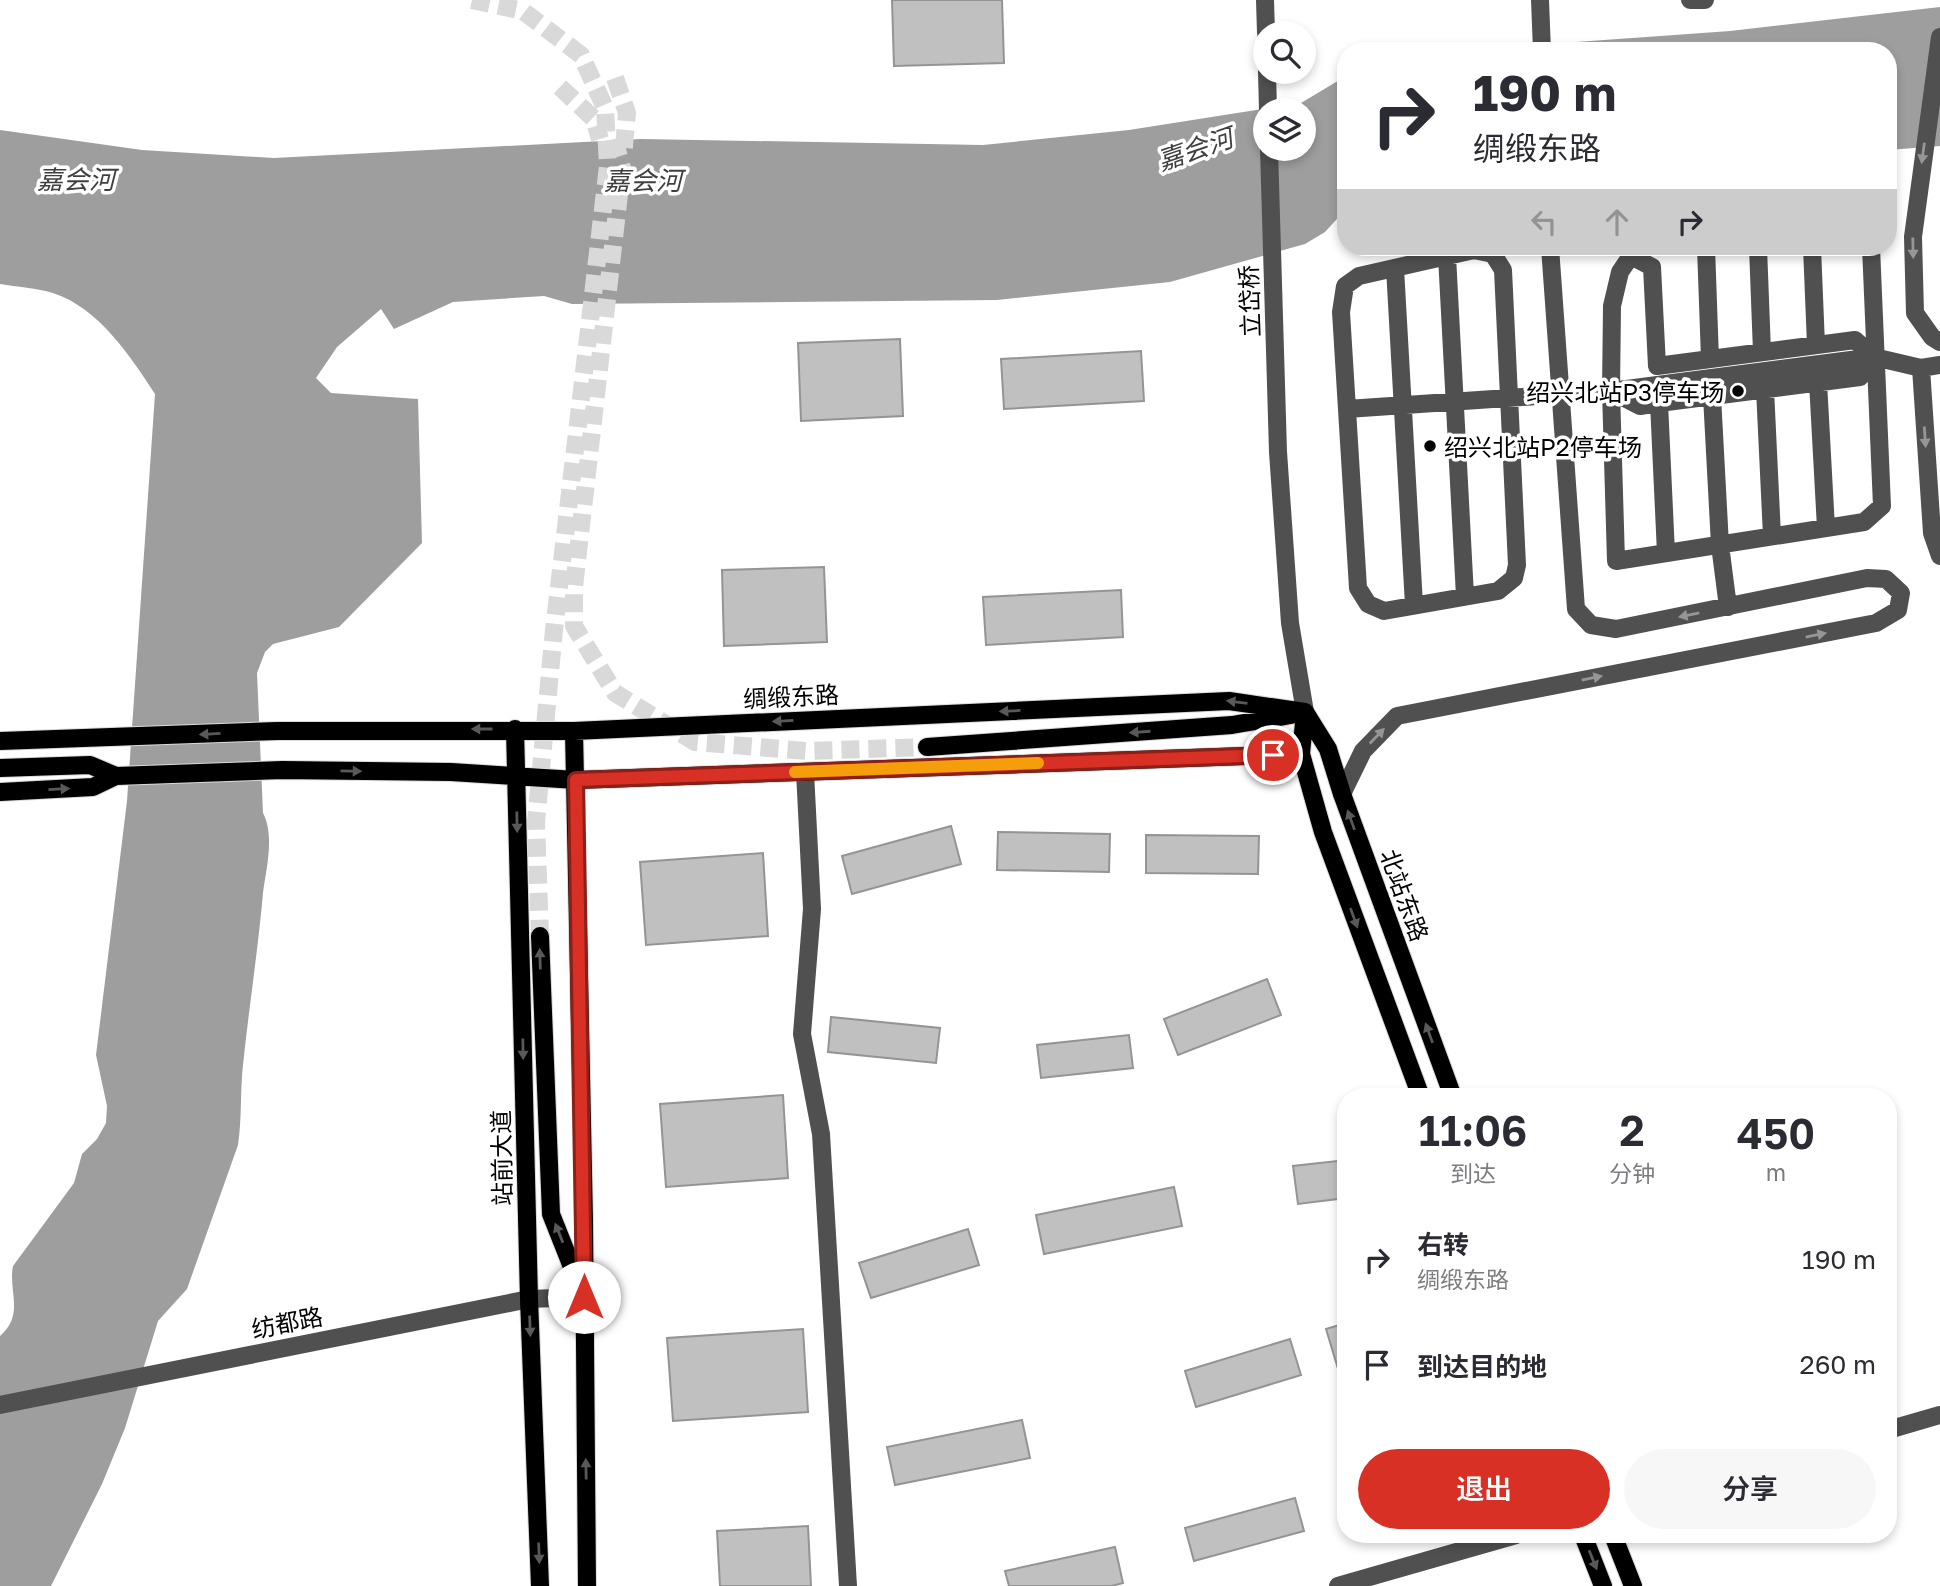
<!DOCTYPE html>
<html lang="zh">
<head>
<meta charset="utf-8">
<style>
	:root { --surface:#fff; --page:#f7f7f7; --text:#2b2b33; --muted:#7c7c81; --accent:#d93025 }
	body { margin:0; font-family:"Golos Text","Noto Sans SC",sans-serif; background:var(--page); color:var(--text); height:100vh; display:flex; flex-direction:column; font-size:26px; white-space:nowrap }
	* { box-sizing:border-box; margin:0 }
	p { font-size:23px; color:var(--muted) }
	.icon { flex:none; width:38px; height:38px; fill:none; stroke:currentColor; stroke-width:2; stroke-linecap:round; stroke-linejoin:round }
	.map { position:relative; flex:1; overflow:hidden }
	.panel { position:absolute; left:1337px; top:1088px; width:560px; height:455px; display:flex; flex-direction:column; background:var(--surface); border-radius:28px; box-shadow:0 4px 10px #0003 }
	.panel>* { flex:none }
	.hud { position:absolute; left:1337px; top:42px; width:560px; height:214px; border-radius:28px; box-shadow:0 4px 10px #0003; background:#fff; color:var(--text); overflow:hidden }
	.fabs { position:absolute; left:1253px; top:21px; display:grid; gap:14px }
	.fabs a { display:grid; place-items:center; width:63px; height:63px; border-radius:50%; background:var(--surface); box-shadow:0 4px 10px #0003; font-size:35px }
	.pin { position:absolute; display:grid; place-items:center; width:60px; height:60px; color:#fff; margin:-30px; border:4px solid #fff; border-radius:50%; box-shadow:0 2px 7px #0007 }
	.me { position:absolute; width:77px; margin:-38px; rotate:0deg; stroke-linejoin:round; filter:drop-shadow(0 0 5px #0008) }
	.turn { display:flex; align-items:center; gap:24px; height:147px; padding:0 21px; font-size:32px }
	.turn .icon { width:91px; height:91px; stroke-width:2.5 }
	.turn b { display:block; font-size:49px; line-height:60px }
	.lanes { display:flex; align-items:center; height:66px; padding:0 21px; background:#0003; justify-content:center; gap:35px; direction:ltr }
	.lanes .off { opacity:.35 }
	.eta { display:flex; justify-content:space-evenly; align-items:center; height:119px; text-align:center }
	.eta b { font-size:42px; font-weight:600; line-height:49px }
	.primary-button { display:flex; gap:14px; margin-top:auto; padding:14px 21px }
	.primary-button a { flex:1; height:80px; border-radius:42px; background:var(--accent); color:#fff; font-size:28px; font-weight:600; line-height:80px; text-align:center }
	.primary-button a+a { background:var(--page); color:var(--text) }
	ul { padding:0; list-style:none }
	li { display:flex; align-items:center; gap:21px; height:105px; padding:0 21px }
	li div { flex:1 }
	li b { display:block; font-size:26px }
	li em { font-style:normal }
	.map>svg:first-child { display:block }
	.water { fill:#9e9e9e; fill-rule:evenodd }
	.building { fill:#c0c0c0; stroke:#949494; stroke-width:2 }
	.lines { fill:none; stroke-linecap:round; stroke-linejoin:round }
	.major-tunnel { stroke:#d9d9d9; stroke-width:18; stroke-dasharray:18 9; stroke-linecap:butt }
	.major-casing { stroke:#dbdbdb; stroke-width:20 }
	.minor { stroke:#505050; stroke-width:18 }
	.major { stroke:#000; stroke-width:18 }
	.oneway { fill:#969696 }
	.oneway2 { fill:#595959 }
	.route-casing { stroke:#8d1f18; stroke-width:18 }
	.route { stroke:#d93025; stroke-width:12 }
	.slow { stroke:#f59e0b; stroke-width:12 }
	.poi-dot { fill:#000; stroke:#fff; stroke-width:2.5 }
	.labels { text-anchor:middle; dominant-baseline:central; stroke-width:7; stroke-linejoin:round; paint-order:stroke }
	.street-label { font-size:24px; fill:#000; stroke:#fff }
	.poi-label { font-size:24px; fill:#000; stroke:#fff; text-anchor:end }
	.water-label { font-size:26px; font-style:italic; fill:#3f3f3f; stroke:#fff }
</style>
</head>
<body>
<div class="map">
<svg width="1940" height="1586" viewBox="0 0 1940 1586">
	<rect width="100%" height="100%" fill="#fff"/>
	<path class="water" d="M1940,7V146L1888,150V51H1394L1421,44L1506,47L1730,31Z
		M1346,76V209L1325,232L1305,244L1170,282L997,300L572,304L544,296L453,302L394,329L381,309L337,347L316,378L331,393L418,399L422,543L339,627L273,644L265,652L257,673L263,813C275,836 266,869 263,893C258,950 249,1007 243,1065C240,1092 242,1119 238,1145L187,1289L158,1321L125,1428L102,1484L51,1586H0V1336C25,1314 8,1292 13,1266L74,1183L82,1154L97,1139L106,1123L107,1106L96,1055L127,801L155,394C130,356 99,308 53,293C37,288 17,287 0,284V130L142,150L274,158L641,139L983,145L1129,130L1301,103ZM1265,110H1304V149H1265Z"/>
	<path class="building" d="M892,0H1002L1004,63L894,66Z
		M900,339L903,416L801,421L798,343Z
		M1141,351L1144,401L1004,409L1001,359Z
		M824,567L827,642L724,646L722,570Z
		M1121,590L1123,637L986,645L983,597Z
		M951,826L961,864L852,894L842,856Z
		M998,832L1110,834L1109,872L997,870Z
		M1146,835L1259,836L1258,874L1146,873Z
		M763,853L768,936L646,945L640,862Z
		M1267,979L1281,1015L1178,1055L1164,1019Z
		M831,1017L940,1028L936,1063L828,1052Z
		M1129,1035L1133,1068L1041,1078L1037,1045Z
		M783,1095L788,1178L666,1187L660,1104Z
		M1346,1160V1198L1298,1204L1293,1166Z
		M1174,1187L1182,1226L1044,1254L1036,1215Z
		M968,1229L979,1265L871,1298L859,1263Z
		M1346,1323V1382H1342L1326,1329Z
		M803,1329L808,1412L673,1421L667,1338Z
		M1290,1339L1301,1375L1196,1407L1185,1371Z
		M1022,1420L1030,1458L895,1485L887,1447Z
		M1295,1498L1304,1531L1194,1561L1185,1528Z
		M808,1526L811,1586H720L717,1531Z
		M1115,1547L1123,1583L1112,1586H1009L1005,1571Z"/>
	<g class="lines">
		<path class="major-tunnel" d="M472,0L523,11L581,55L605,108L608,166L554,630L536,822L540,936
			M615,78L627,113L623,157
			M560,87L594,119L600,139
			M614,139L622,168L574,587V626L615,693L695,742L807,751L927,747"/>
		<defs>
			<path id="major" d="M1305,712L1328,749L1342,794L1453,1097
				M1305,712L1301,754L1323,832L1421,1097
				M515,729L529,1299L540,1586
				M574,731L584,1221L587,1586
				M0,741L278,731H574L1229,701L1305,712
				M927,747L1232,725L1291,715
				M0,768L90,765L116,776
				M0,792L93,787L116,776L282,770L451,772L576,780L1301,754
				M540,936L551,1214L580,1287
				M1583,1535L1603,1586
				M1613,1535L1633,1586"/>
		</defs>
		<use href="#major" class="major-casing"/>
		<path class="minor" d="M1265,0L1266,33
			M1540,0L1542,51
			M1690,0H1705
			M1940,37L1913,237L1915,313L1932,337L1940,342
			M1267,72L1268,110
			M1269,149L1278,452L1290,623L1305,712
			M1637,247L1620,272L1612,306L1611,391L1616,561L1864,522L1882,506L1871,247
			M1706,247L1710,359
			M1758,247L1762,352
			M1812,247L1816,345
			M1474,250L1493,254L1503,270L1517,565L1514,578L1498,591L1384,611L1368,604L1358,588L1341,312L1345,286L1359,276Z
			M1447,256L1465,596
			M1395,268L1414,605
			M1921,368L1932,533L1940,556
			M1818,382L1826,528
			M1765,389L1772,536
			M1611,391L1640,406L1659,403L1860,377L1874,357L1855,340L1657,366L1652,267L1631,256
			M1712,396L1720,545L1728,607
			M1659,403L1666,553
			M1347,409L1611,391L1874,357L1921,368L1940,365
			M805,772L812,909L802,1034L821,1134L848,1586
			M1342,794L1363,751L1397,716L1876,623L1898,610L1901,593L1886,579L1867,578L1616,629L1591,625L1576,609L1550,247
			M0,1405L529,1299L584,1297
			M1888,1430L1940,1415
			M1338,1586L1516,1535"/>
		<use href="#major" class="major"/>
	</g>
	<defs><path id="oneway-solid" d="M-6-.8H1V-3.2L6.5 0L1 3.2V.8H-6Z" transform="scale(1.75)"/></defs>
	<g class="oneway">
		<use href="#oneway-solid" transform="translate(1923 153) rotate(98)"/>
		<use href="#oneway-solid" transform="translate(1913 248) rotate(89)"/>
		<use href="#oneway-solid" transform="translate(1925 437) rotate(86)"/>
		<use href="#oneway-solid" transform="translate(1689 615) rotate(169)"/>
		<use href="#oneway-solid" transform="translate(1816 635) rotate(-11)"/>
		<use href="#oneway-solid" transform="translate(1592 678) rotate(-11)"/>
		<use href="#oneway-solid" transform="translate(1377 736) rotate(-46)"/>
	</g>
	<g class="oneway2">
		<use href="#oneway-solid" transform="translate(1237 702) rotate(-173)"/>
		<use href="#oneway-solid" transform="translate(1010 711) rotate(177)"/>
		<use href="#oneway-solid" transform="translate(783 721) rotate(177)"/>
		<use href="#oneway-solid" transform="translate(482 729) rotate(180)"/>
		<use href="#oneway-solid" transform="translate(1140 732) rotate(176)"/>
		<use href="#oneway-solid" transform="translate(210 734) rotate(177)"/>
		<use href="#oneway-solid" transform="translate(351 771) rotate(1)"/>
		<use href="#oneway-solid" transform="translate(59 789) rotate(-3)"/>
		<use href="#oneway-solid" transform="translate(1351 820) rotate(-110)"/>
		<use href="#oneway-solid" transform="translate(517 822) rotate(89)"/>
		<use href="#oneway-solid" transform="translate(1354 918) rotate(70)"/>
		<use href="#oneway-solid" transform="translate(540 959) rotate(-92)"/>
		<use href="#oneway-solid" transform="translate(1429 1033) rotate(-110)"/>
		<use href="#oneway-solid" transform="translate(523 1049) rotate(89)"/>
		<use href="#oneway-solid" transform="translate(559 1233) rotate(-112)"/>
		<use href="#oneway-solid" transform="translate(530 1326) rotate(88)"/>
		<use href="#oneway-solid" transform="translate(586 1469) rotate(-91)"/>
		<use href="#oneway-solid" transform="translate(539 1553) rotate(88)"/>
		<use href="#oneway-solid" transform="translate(1593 1560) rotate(68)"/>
	</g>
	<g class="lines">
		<defs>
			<path id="route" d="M584,1297L576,780L1273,755"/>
		</defs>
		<use href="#route" class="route-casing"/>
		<use href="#route" class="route"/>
		<path class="slow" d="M795,772L1038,763"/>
	</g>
	<g class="poi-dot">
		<circle cx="1738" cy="391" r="7"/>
		<circle cx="1430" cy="446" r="7"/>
	</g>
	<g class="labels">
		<g class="street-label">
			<text transform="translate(1249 301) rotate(-92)">立岱桥</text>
			<text transform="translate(791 696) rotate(-3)">绸缎东路</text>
			<text transform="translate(1405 895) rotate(70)">北站东路</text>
			<text transform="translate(501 1158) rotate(-91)">站前大道</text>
			<text transform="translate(287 1322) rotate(-11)">纺都路</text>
		</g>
		<g class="poi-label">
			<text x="1724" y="391">绍兴北站P3停车场</text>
			<text x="1444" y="446" text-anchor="start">绍兴北站P2停车场</text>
		</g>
		<g class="water-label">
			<text transform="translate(1195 149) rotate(-19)">嘉会河</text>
			<text x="76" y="179">嘉会河</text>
			<text x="643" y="180">嘉会河</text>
		</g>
	</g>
</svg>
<div class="fabs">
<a><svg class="icon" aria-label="search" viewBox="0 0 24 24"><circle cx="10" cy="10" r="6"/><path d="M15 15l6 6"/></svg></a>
<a><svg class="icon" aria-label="layers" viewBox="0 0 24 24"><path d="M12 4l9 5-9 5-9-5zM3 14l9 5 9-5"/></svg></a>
</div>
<div class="pin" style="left:1273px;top:755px;background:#d93025"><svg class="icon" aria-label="arrive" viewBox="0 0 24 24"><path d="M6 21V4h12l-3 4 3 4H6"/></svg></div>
<svg class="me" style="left:584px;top:1297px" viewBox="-20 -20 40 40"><circle r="19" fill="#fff"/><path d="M0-13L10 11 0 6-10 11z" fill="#d93025"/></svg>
<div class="hud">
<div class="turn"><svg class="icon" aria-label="right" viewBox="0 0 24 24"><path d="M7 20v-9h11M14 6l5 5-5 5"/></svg><div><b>190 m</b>绸缎东路</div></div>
<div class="lanes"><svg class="icon off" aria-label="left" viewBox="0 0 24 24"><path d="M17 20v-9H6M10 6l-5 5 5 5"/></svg><svg class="icon off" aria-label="ahead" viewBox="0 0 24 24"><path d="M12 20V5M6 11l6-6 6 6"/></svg><svg class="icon" aria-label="right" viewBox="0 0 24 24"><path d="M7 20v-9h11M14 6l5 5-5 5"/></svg></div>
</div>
<section class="panel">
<div class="eta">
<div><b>11:06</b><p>到达</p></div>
<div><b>2</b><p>分钟</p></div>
<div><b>450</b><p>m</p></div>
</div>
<ul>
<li><svg class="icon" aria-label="right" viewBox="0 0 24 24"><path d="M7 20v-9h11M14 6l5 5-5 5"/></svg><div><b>右转</b><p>绸缎东路</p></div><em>190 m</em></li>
<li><svg class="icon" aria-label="arrive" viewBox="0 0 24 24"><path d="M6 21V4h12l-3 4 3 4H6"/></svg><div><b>到达目的地</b></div><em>260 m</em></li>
</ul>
<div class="primary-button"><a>退出</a><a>分享</a></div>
</section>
</div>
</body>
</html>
